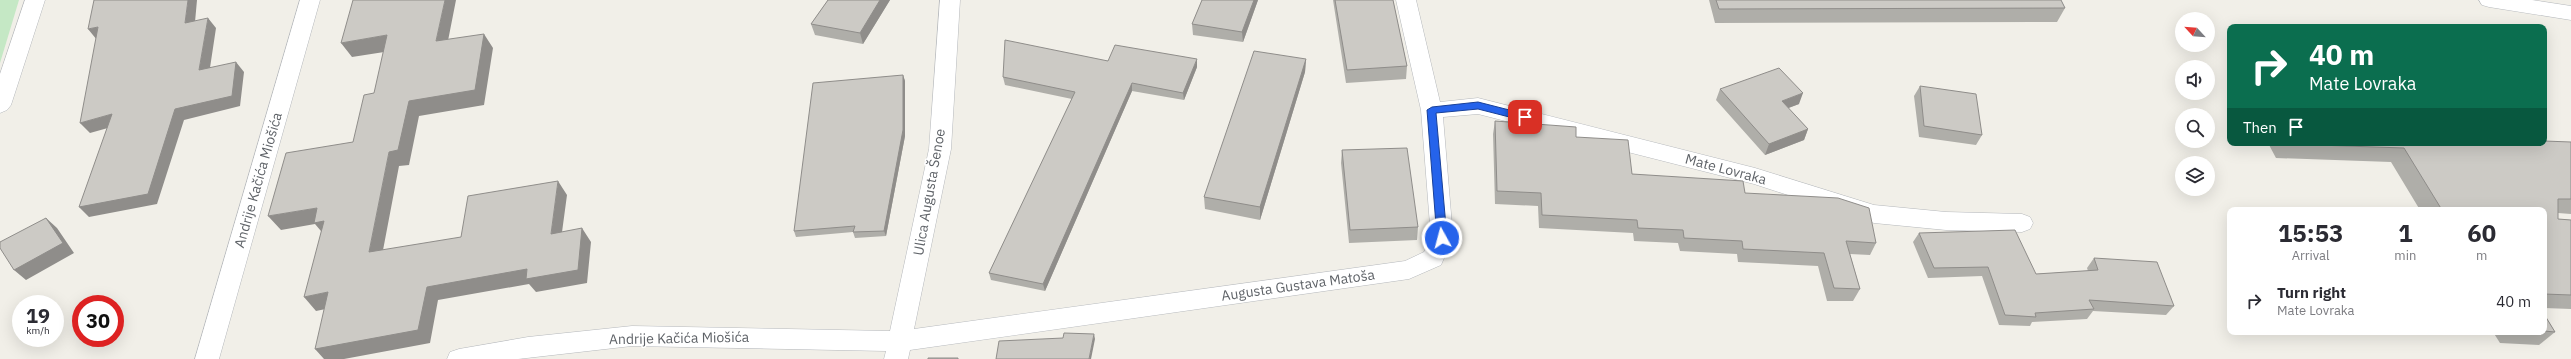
<!DOCTYPE html>
<html lang="en">
<head>
<meta charset="utf-8">
<style>
	:root { --surface:#fff; --page:#f7f7f7; --text:#2b2b33; --muted:#7c7c81 }
	body { margin:0; font-family:"IBM Plex Sans",sans-serif; background:var(--page); color:var(--text); height:100vh; display:flex; flex-direction:column; font-size:15px; white-space:nowrap }
	* { box-sizing:border-box; margin:0 }
	p { font-size:13px; color:var(--muted) }
	.icon { flex:none; width:22px; height:22px; fill:none; stroke:currentColor; stroke-width:2; stroke-linecap:round; stroke-linejoin:round }
	.map { position:relative; flex:1; overflow:hidden }
	.sheet { position:absolute; left:2227px; top:207px; width:320px; height:128px; display:flex; flex-direction:column; background:var(--surface); border-radius:8px; box-shadow:0 4px 16px #0002 }
	.sheet>* { flex:none }
	.banner { position:absolute; left:2227px; top:24px; width:320px; height:122px; border-radius:8px; box-shadow:0 4px 16px #0002; background:#0b6e4f; color:#fff; overflow:hidden }
	.needle { width:26px; rotate:296deg }
	.buttons { position:absolute; left:2175px; top:12px; display:grid; gap:8px }
	.buttons a { display:grid; place-items:center; width:40px; height:40px; border-radius:50%; background:var(--surface); box-shadow:0 4px 16px #0002; font-size:20px }
	.speed { position:absolute; left:12px; top:295px; display:flex; gap:8px; font-size:20px; font-weight:700; text-align:center }
	.speed>* { display:grid; place-content:center; width:52px; height:52px; border-radius:50%; background:var(--surface); box-shadow:0 4px 16px #0002; line-height:1 }
	.speed small { font-size:10px; font-weight:400 }
	.speed .limit { border:6px solid #d22; background:#fff; color:#111 }
	.pin { position:absolute; display:grid; place-items:center; width:34px; height:34px; color:#fff; margin:-17px; border-radius:8px; box-shadow:0 2px 6px #0006 }
	.me { position:absolute; width:44px; margin:-22px; rotate:353deg; stroke-linejoin:round; filter:drop-shadow(0 0 3px #0008) }
	.turn { display:flex; align-items:center; gap:14px; height:84px; padding:0 16px; font-size:18px }
	.turn .icon { width:52px; height:52px; stroke-width:2.5 }
	.turn b { display:block; font-size:28px; line-height:34px }
	.then { display:flex; align-items:center; height:38px; padding:0 16px; background:#0003; gap:8px; font-size:15px }
	.eta { display:flex; justify-content:space-evenly; align-items:center; height:68px; text-align:center }
	.eta b { font-size:24px; font-weight:700; line-height:28px }
	ul { padding:0; list-style:none }
	li { display:flex; align-items:center; gap:12px; height:52px; padding:0 16px }
	li div { flex:1 }
	li b { display:block; font-size:15px }
	li em { font-style:normal }
	.map>svg:first-child { display:block }
	.green { fill:#c5e8c5 }
	.lines { fill:none; stroke-linecap:round; stroke-linejoin:round }
	.street-casing { stroke:#b5b8bc; stroke-width:1 }
	.street { fill:#fff; fill-rule:evenodd }
	.wall { fill:#afaea9 }
	.shaded-wall { fill:#8f8d8a }
	.building { fill:#cccac5; stroke:#8f8d8a }
	.route { fill:#2563eb; stroke:#184099 }
	.labels { text-anchor:middle; dominant-baseline:central; stroke-width:3; stroke-linejoin:round; paint-order:stroke }
	.street-label { font-size:14px; fill:#5f6368; stroke:#fff }
</style>
</head>
<body>
<div class="map">
<svg width="2571" height="359" viewBox="0 0 2571 359">
	<rect width="100%" height="100%" fill="#f1efe8"/>
	<path class="green" d="M0,0H19L0,63Z"/>
	<g class="lines">
		<defs>
			<path id="street" d="M25,0H45L11,105L7,110L0,113V74Z
				M300,0H320L219,359H195Z
				M940,0H960L951,149L914,329L1405,261L1424,252L1431,238L1421,110L1396,0H1416L1440,102L1478,98L1755,168L1874,205L1946,212L2022,214L2030,217L2033,223L2030,229L2022,232L1946,230L1874,223L1754,184L1478,114L1443,117L1453,238L1441,265L1409,279L910,350L908,359H884L886,351L632,346L518,359H447L450,352L459,349L528,337L632,326L890,331L929,149Z
				M2479,0H2532L2571,6V20L2489,7L2482,5Z"/>
		</defs>
		<use href="#street" class="street-casing"/>
		<use href="#street" class="street"/>
	</g>
	<path class="wall" d="M828,0H890L863,44L815,35L811,24Z
		M1202,0H1258L1243,42L1193,35L1192,24Z
		M1333,0H1393L1407,66L1406,79L1346,83Z
		M1709,0H2061L2065,8L2057,22L1715,23Z
		M1306,59L1305,72L1260,220L1205,209L1204,197Z
		M1197,67L1184,100L1132,91L1045,291L991,280L989,273L1072,99L1005,85L1003,77Z
		M903,75L905,81V136L886,236L855,238L853,232L796,237L794,231Z
		M1920,86L1982,135L1976,145L1919,137L1914,96Z
		M1720,89L1799,104L1788,108L1808,129L1804,140L1765,155L1716,100Z
		M1495,121L1576,137L1632,174L1745,193L1876,243L1870,255L1850,254L1860,289L1853,301H1827L1818,266L1738,262L1737,254L1680,251L1678,243L1634,241L1633,233L1539,228L1538,206L1495,204L1493,134Z
		M2571,142V214L2558,213V219L2571,220V309L2544,308V210H2420L2391,162L2276,158L2268,143H2544Z
		M1342,150L1418,227L1417,240L1349,243L1341,163Z
		M1919,233L2036,274L2088,271L2087,268L2094,258L2174,306L2166,315L2093,311L2087,319L2032,322L2030,326L1999,325L1982,276L1928,278L1913,242Z
		M2544,314L2555,332L2539,345L2500,343L2493,332H2544Z"/>
	<path class="shaded-wall" d="M188,0H197L194,33L185,23Z
		M445,0H456L445,56L436,41Z
		M880,0H890L863,44L860,33Z
		M1254,0H1258L1243,42L1242,32Z
		M208,18L216,28L208,81L199,70Z
		M98,27L97,40L88,29Z
		M484,34L493,48L484,105L419,116L409,165L399,166L380,266L369,252L389,152L409,101Z
		M387,35L397,50L352,57L341,43Z
		M1197,59V67L1184,100L1183,93Z
		M1306,59L1305,72L1260,220V207Z
		M236,62L244,72L240,106L184,120L157,204L89,217L79,207L175,109Z
		M903,75L905,81V136L886,236L884,231Z
		M1132,83V91L1045,291L1043,284Z
		M1803,93L1799,104L1778,112L1782,101Z
		M112,114L122,124L90,133L80,123Z
		M1808,129L1804,140L1765,155L1769,144Z
		M558,181L567,195L560,247L551,234Z
		M317,208L336,235L326,237L315,224L281,230L268,216Z
		M46,218L57,228L74,253L26,280L14,270Z
		M582,228L591,242L587,283L536,292L529,284L438,300L430,343L344,359H324L315,349L427,287Z
		M328,292L340,306L316,311L304,297Z
		M1094,334L1095,339L1091,359H1089Z"/>
	<path class="building" d="M94,0H188L185,23L208,18L199,70L236,62L232,96L175,109L148,194L79,207L112,114L80,123L98,27L88,29Z
		M353,0H445L436,41L484,34L475,90L409,101L398,150L389,152L369,252L461,237L468,196L558,181L551,234L582,228L578,270L526,279L527,269L427,287L418,330L315,349L328,292L304,297L324,221L314,223L317,208L268,216L286,153L353,142L364,95L374,93L387,35L341,43Z
		M828,0H880L860,33L811,24Z
		M1202,0H1254L1242,32L1192,24Z
		M1335,0H1393L1407,66L1347,70Z
		M1716,0H2061L2065,8L1719,9Z
		M1005,40L1108,61L1115,45L1197,59L1183,93L1132,83L1043,284L989,273L1075,92L1003,77Z
		M1254,51L1306,59L1260,207L1204,197Z
		M1779,68L1803,93L1782,101L1808,129L1769,144L1720,89Z
		M903,75V130L884,231L853,232L855,226L794,231L813,83Z
		M1920,86L1976,94L1982,135L1924,126Z
		M1495,121L1576,127V137L1628,140L1632,174L1743,181L1745,193L1838,198L1869,208L1876,243L1846,241L1860,289L1834,288L1824,253L1743,249L1742,241L1684,238L1683,230L1638,228L1637,220L1542,215L1541,193L1497,191Z
		M2544,141L2571,142V199H2558V219L2571,220V295L2544,294V210H2442L2404,148L2288,144L2287,143H2544Z
		M1407,148L1418,227L1350,230L1342,150Z
		M46,218L63,243L14,270L0,248V242Z
		M2015,230L2036,274L2098,270L2094,258L2157,262L2174,306L2089,300L2094,309L2035,313L2036,317L2005,315L1988,267L1934,268L1919,233Z
		M2544,314L2555,332L2544,331Z
		M1064,333L1094,334L1089,359H996L999,341L1063,338Z
		M928,358H958V359H928Z"/>
	<path class="route" d="M1478,102L1525,114L1529,117L1525,121L1478,109L1436,113L1447,238L1442,242L1437,238L1427,110L1432,107Z"/>
	<g class="labels">
		<g class="street-label">
			<text transform="translate(1726 169) rotate(15)">Mate Lovraka</text>
			<text transform="translate(258 180) rotate(-74)">Andrije Kačića Miošića</text>
			<text transform="translate(929 192) rotate(-80)">Ulica Augusta Šenoe</text>
			<text transform="translate(1298 285) rotate(-8)">Augusta Gustava Matoša</text>
			<text transform="translate(679 338) rotate(-1)">Andrije Kačića Miošića</text>
		</g>
	</g>
</svg>
<div class="buttons">
<a><svg class="needle" viewBox="-14 -14 28 28"><path d="M0-13l5 13h-10z" fill="#e53935"/><path d="M0 13l5-13h-10z" fill="#7c7c81"/></svg></a>
<a><svg class="icon" aria-label="sound" viewBox="0 0 24 24"><path d="M4 9h4l5-4v14l-5-4H4zM17 9q2 3 0 6"/></svg></a>
<a><svg class="icon" aria-label="search" viewBox="0 0 24 24"><circle cx="10" cy="10" r="6"/><path d="M15 15l6 6"/></svg></a>
<a><svg class="icon" aria-label="layers" viewBox="0 0 24 24"><path d="M12 4l9 5-9 5-9-5zM3 14l9 5 9-5"/></svg></a>
</div>
<div class="speed"><div>19<small>km/h</small></div><div class="limit">30</div></div>
<div class="pin" style="left:1525px;top:117px;background:#d93025"><svg class="icon" aria-label="arrive" viewBox="0 0 24 24"><path d="M6 21V4h12l-3 4 3 4H6"/></svg></div>
<svg class="me" style="left:1442px;top:238px" viewBox="-20 -20 40 40"><circle r="17" fill="#2563eb" stroke="#fff" stroke-width="3"/><path d="M0-11L8 9 0 5-8 9z" fill="#fff"/></svg>
<div class="banner">
<div class="turn"><svg class="icon" aria-label="right" viewBox="0 0 24 24"><path d="M7 20v-9h11M14 6l5 5-5 5"/></svg><div><b>40 m</b>Mate Lovraka</div></div>
<div class="then">Then<svg class="icon" aria-label="arrive" viewBox="0 0 24 24"><path d="M6 21V4h12l-3 4 3 4H6"/></svg></div>
</div>
<section class="sheet">
<div class="eta">
<div><b>15:53</b><p>Arrival</p></div>
<div><b>1</b><p>min</p></div>
<div><b>60</b><p>m</p></div>
</div>
<ul>
<li><svg class="icon" aria-label="right" viewBox="0 0 24 24"><path d="M7 20v-9h11M14 6l5 5-5 5"/></svg><div><b>Turn right</b><p>Mate Lovraka</p></div><em>40 m</em></li>
</ul>
</section>
</div>
</body>
</html>
